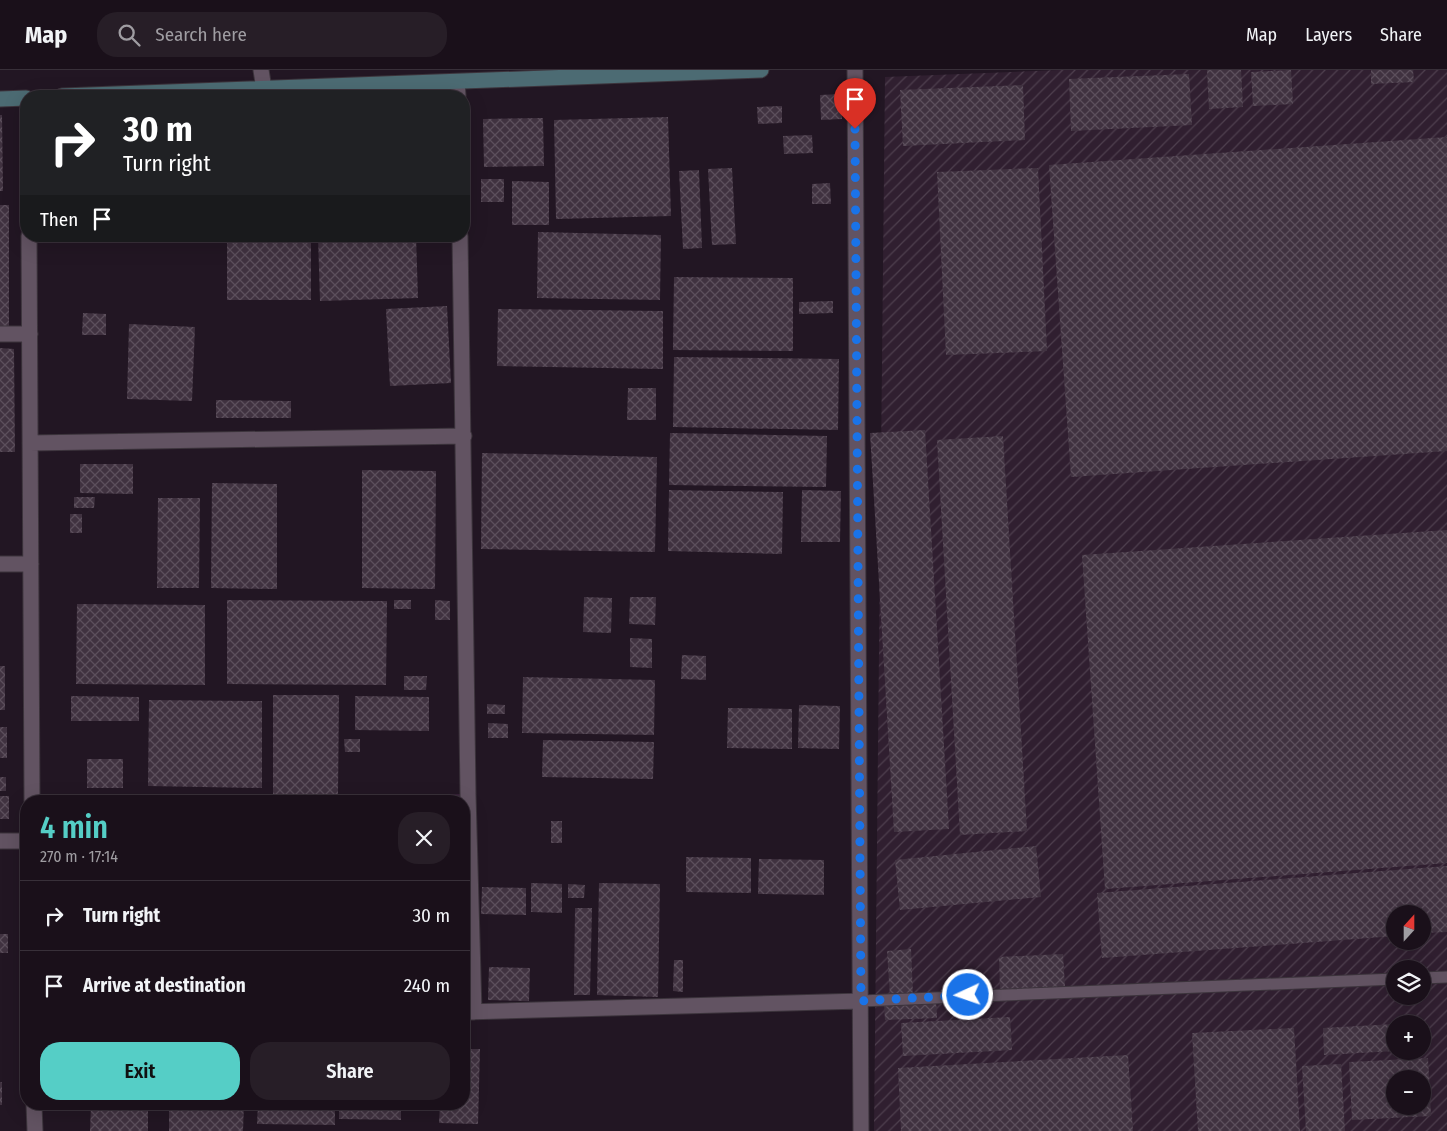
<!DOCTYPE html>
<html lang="en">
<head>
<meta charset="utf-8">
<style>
	:root { --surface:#1a101a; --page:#271e27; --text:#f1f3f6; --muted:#9f9da2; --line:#383039; --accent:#55cec6 }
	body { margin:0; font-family:"Fira Sans Condensed",sans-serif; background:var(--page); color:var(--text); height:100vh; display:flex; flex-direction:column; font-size:19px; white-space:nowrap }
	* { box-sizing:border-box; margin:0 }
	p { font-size:16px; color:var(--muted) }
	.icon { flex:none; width:28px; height:28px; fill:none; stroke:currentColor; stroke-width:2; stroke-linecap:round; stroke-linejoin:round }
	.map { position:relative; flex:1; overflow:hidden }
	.sheet { position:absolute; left:20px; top:725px; width:450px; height:315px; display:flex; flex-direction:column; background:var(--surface); border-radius:20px; box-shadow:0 5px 20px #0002,0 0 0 1px var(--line) }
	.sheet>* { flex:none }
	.hud { position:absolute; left:20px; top:20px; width:450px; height:152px; border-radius:20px; box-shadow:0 5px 20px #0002,0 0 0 1px var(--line); background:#202124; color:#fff; overflow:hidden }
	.needle { width:32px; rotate:21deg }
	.controls { position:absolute; left:1386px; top:835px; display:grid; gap:10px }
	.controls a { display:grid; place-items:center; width:45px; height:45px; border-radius:50%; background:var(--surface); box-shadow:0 5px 20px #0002,0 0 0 1px var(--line); font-size:25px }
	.pin { position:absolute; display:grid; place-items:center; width:42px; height:42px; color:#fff; margin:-51px -21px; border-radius:50% 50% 50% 0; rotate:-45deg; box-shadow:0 0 5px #0007 }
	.pin .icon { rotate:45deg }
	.me { position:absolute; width:55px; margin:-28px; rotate:267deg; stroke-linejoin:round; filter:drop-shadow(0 0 4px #0008) }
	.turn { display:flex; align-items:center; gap:18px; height:105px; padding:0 20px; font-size:22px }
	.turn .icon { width:65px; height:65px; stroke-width:2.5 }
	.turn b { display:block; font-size:35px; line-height:42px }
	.then { display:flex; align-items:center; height:48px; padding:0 20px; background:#0003; gap:10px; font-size:19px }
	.round { display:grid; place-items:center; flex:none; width:52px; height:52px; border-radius:20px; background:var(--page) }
	.head { display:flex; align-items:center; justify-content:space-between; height:85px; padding:0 20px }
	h1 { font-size:30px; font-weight:600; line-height:38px; color:var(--accent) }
	.action { display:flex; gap:10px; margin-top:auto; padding:10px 20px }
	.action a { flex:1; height:58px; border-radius:20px; background:var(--accent); color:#111; font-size:20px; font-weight:600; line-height:58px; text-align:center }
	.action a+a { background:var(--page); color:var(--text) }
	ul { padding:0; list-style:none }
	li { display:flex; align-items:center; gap:15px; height:70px; padding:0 20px; border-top:1px solid var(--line) }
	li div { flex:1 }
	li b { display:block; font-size:19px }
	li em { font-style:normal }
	header { display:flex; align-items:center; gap:30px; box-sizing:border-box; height:70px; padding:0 25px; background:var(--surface); border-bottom:1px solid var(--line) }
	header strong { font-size:24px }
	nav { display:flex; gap:28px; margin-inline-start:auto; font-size:18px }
	.search { width:350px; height:45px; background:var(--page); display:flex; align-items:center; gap:12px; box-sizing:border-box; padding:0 18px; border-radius:20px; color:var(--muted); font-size:19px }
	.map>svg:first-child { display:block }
	.industrial { fill:url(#industrial-furrows); fill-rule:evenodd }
	.park { fill:url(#park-dots) }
	.building { fill:url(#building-cross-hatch); fill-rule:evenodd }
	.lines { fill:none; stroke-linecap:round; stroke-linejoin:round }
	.lane-casing { stroke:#3c343c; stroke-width:13 }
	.street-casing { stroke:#3c343c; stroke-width:17 }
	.secondary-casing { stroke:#3c343c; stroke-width:17 }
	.lane { stroke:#625362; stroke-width:11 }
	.street { stroke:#625362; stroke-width:15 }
	.secondary { stroke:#4c6b73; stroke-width:15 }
	.route { stroke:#1a73e8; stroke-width:9; stroke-dasharray:0 16.2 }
</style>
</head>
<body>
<header>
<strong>Map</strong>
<div class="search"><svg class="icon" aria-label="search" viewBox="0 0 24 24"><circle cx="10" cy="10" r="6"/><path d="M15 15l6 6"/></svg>Search here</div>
<nav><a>Map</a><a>Layers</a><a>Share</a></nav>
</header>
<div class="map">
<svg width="1447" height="1061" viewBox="0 0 1447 1061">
	<defs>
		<pattern id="industrial-furrows" width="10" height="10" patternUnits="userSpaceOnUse" patternTransform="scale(1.25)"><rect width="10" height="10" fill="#301f30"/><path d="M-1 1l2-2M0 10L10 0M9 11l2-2" fill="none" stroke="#4e3f4e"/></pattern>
		<pattern id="park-dots" width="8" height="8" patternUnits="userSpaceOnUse" patternTransform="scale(1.25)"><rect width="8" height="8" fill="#3c233d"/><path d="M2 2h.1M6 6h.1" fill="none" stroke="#584359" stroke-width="1.8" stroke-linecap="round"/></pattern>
		<pattern id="building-cross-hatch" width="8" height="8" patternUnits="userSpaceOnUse" patternTransform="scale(1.25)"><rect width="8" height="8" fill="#403240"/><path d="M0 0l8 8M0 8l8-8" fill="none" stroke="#5c4f5c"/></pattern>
	</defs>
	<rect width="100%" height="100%" fill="#221623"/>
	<path class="industrial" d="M1059,0H1447V1061H874L885,7ZM1395,844H1422V871H1395ZM1395,899H1422V926H1395ZM1395,954H1422V981H1395ZM1395,1009H1422V1036H1395Z"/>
	<path class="park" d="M468,724L474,942H464V731H267L266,729Z"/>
	<path class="building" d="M1207,0H1241L1243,37L1209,39Z
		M1291,0L1293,34L1253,36L1251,2Z
		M1371,0H1413L1414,12L1371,14Z
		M1189,4L1192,55L1071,61L1069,9Z
		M1023,15L1025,70L903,76L900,20Z
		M841,24L842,49L821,50L820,25Z
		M782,36V53L758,54L757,37Z
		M0,45H2L3,121H0Z
		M668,47L671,146L556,149L554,50Z
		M543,48L544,96L484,97L483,49Z
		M812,65L813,83L784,84L783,66Z
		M1447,67V381L1071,407L1049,95Z
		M732,98L736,174L712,175L708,99Z
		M1038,98L1047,281L946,285L937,102Z
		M699,100L702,178L683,179L679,101Z
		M481,109H504V132H481Z
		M512,111L549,112V155H512Z
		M830,113L831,134H812V114Z
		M0,135H9V261H0Z
		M538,162L661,165L660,230L537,228Z
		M227,166H311V230H227Z
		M318,166H416L418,228L320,231Z
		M674,207L793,208V281L673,280Z
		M833,231V243L799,244V232Z
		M447,236L451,313L390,316L386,239Z
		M498,239L663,241V299L497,296Z
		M83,243L106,244V265H82Z
		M129,254L195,257L192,331L127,329Z
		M0,278L14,279L15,382H0Z
		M674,287L839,289L838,360L673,357Z
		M628,318H656V350H627Z
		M216,330L291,331V348H216Z
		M925,360L949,759L894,762L870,363Z
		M670,363L827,366L826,417L669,415Z
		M1003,366L1027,761L960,765L937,370Z
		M482,383L657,387L655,482L481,479Z
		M80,394H133V424L80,423Z
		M362,400L436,401L435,519L362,518Z
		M212,413L277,414V519L211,518Z
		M669,420L783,422L782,484L668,481Z
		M802,420L841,421L840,472H801Z
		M74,427H95L94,438H74Z
		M158,428H200L199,518H157Z
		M70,444H82V463H70Z
		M1447,460V793L1105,819L1082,485Z
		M584,527L612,528L611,563L583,562Z
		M630,527H656L655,555L629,554Z
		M227,530L387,531L386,615L227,614Z
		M394,530H411V539H394Z
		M435,530L450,531V550H435Z
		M77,534L205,535V615L76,614Z
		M630,568L652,569V598L630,597Z
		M682,585L706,586V610L681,609Z
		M0,596H5V640H0Z
		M404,606H427L426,620H404Z
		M523,607L655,610L654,665L522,663Z
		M273,625H339L338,724H273Z
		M71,626L139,627V651H71Z
		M355,626L429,627V661L355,660Z
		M149,630L262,631V718L148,716Z
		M487,634L505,635V644H487Z
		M799,635L840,636L839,679L798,678Z
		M728,638L792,639V679L727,678Z
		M488,653L508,654V668H488Z
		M0,657H7V688H0Z
		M344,669H360V682H345Z
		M543,670L654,672L653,709L542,707Z
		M87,689H123V718H87Z
		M0,707H6V721H0Z
		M0,726H9V749H0Z
		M86,727L259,729V731H86Z
		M551,751H562V773H551Z
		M1036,776L1041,827L900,840L895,790Z
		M686,787L751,788V823L686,822Z
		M759,789L824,790V825L758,824Z
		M1447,796V862L1422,863V844H1395V866L1102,888L1097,823Z
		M531,813L562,814V843L531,842Z
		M599,813L660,814L658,927L597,925Z
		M568,814L585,815L584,828H568Z
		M482,817L526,818V845L481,844Z
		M575,838H592L590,925H574Z
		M0,864H8V883H0Z
		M911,879L913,925L890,926L887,881Z
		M1063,884L1065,917L1000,921L999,887Z
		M674,890H683V922L673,921Z
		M489,897L530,898L529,931L488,930Z
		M936,929L937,948L885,950L884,932Z
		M1010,947L1012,980L903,986L901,953Z
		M1395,954V981L1324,985L1323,958Z
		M1294,958L1300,1061H1198L1192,963Z
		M464,979H480L478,1054L439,1053L440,1034H464Z
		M1128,985L1133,1061H901L898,998Z
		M1428,988L1431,1046L1352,1050L1349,992ZM1395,1009H1422V1036H1395Z
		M1341,994L1345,1061H1306L1302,996Z
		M0,1012H2V1035H0Z
		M91,1034H148V1061H90Z
		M169,1034H244L243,1061H169Z
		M258,1034H335V1055L257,1054Z
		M339,1034H401V1050L339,1049Z"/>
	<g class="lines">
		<defs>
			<path id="lane" d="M1422,908L1447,907
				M861,931L1395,909"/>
			<path id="street" d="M261,0L264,19
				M855,0L861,1061
				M457,12L458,26
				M29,166L32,731
				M460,166L468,724L474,942
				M0,264H30
				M30,373L464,366
				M0,494H31
				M0,771H26
				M465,942L861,931
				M34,1034L35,1061"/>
			<path id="secondary" d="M62,26L761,0
				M0,29L26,28"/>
		</defs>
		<use href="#lane" class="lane-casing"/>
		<use href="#street" class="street-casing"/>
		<use href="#secondary" class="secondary-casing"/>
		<use href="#lane" class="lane"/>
		<use href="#street" class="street"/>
		<use href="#secondary" class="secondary"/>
	</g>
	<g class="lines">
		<path class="route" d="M855,59L861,931L968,925"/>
	</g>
</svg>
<div class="controls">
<a><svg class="needle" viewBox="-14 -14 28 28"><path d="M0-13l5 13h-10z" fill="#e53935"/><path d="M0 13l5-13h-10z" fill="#9f9da2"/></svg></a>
<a><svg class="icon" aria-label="layers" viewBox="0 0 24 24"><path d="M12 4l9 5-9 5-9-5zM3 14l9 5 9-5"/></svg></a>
<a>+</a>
<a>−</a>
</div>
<div class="pin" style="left:855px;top:59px;background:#d93025"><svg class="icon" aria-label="arrive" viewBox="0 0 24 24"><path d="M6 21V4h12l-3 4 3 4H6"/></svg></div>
<svg class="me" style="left:968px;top:925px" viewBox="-20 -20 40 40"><circle r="17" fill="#1a73e8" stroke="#fff" stroke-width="3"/><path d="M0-11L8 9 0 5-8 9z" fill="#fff"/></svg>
<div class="hud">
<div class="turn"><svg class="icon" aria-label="right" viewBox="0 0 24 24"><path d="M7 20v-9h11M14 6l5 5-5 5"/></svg><div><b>30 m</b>Turn right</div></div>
<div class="then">Then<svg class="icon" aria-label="arrive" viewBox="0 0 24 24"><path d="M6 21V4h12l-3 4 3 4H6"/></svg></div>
</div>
<section class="sheet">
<div class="head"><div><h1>4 min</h1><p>270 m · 17:14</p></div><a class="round"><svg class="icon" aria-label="close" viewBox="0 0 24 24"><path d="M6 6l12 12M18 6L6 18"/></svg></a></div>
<ul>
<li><svg class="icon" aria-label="right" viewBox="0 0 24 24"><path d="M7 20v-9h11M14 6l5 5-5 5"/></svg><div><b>Turn right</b></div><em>30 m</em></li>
<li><svg class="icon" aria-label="arrive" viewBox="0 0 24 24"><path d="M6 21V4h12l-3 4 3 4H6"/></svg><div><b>Arrive at destination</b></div><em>240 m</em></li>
</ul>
<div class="action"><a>Exit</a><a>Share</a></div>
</section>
</div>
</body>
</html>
